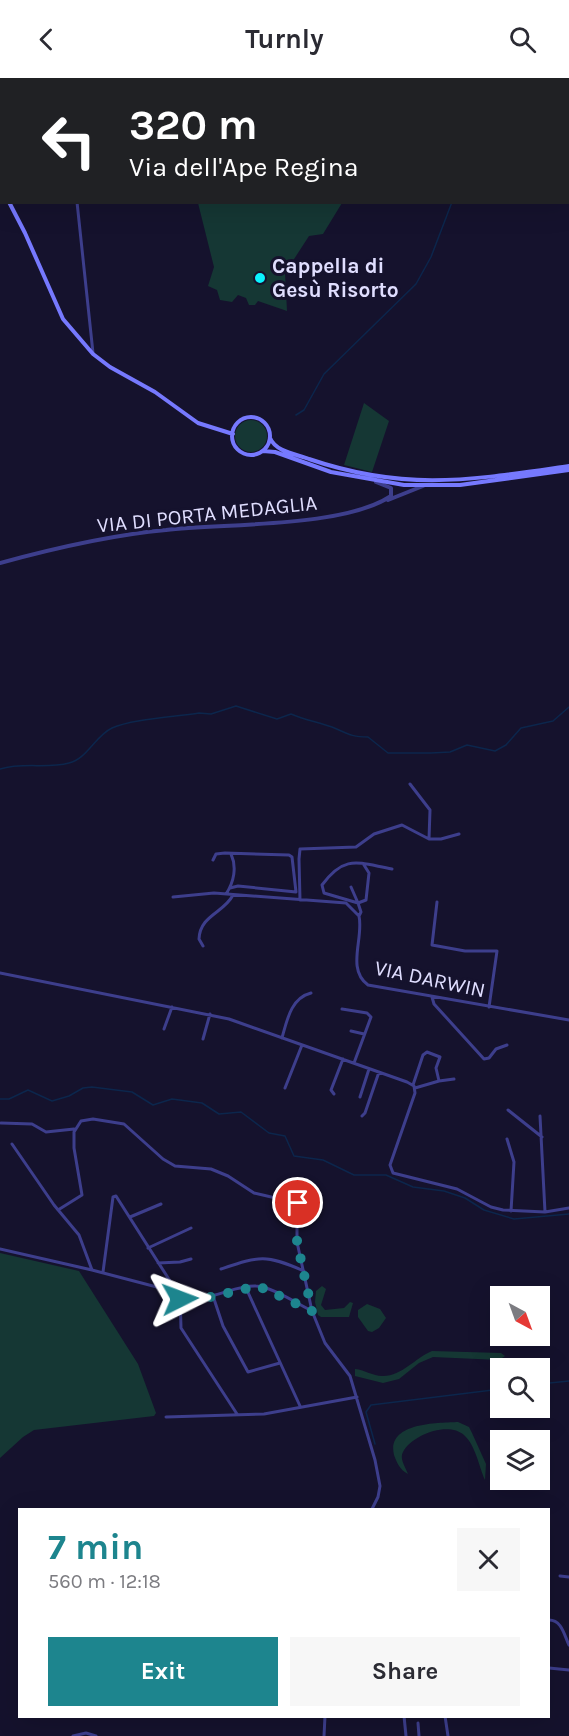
<!DOCTYPE html>
<html lang="en">
<head>
<meta charset="utf-8">
<style>
	:root { --surface:#fff; --page:#f7f7f7; --text:#2b2b33; --muted:#7c7c81; --accent:#1d858e }
	body { margin:0; font-family:Karla,sans-serif; background:var(--page); color:var(--text); height:100vh; display:flex; flex-direction:column; font-size:22px; white-space:nowrap }
	* { box-sizing:border-box; margin:0 }
	p { font-size:20px; color:var(--muted) }
	.icon { flex:none; width:33px; height:33px; fill:none; stroke:currentColor; stroke-width:2; stroke-linecap:round; stroke-linejoin:round }
	.map { position:relative; flex:1; overflow:hidden }
	.side { position:absolute; left:18px; top:1430px; width:532px; height:210px; display:flex; flex-direction:column; background:var(--surface); border-radius:0px; box-shadow:0 6px 24px #0002 }
	.side>* { flex:none }
	.top-card { position:absolute; left:0px; top:0px; width:570px; height:126px; box-shadow:0 6px 24px #0002; background:#202124; color:#fff; overflow:hidden }
	.needle { width:39px; rotate:139deg }
	.buttons { position:absolute; left:490px; top:1208px; display:grid; gap:12px }
	.buttons a { display:grid; place-items:center; width:60px; height:60px; border-radius:0px; background:var(--surface); box-shadow:0 6px 24px #0002; font-size:30px }
	.pin { position:absolute; display:grid; place-items:center; width:51px; height:51px; color:#fff; margin:-26px; border:3px solid #fff; border-radius:50%; box-shadow:0 2px 6px #0007 }
	.me { position:absolute; width:66px; margin:-33px; rotate:87deg; stroke-linejoin:round; filter:drop-shadow(0 0 4px #0008) }
	.turn { display:flex; align-items:center; gap:21px; height:126px; padding:0 30px; font-size:27px }
	.turn .icon { width:78px; height:78px; stroke-width:2.5 }
	.turn b { display:block; font-size:42px; line-height:51px }
	.round { display:grid; place-items:center; flex:none; width:63px; height:63px; border-radius:0px; background:var(--page) }
	.overview { display:flex; align-items:center; justify-content:space-between; height:102px; padding:0 30px }
	h1 { font-size:36px; font-weight:700; line-height:45px; color:var(--accent) }
	.cta { display:flex; gap:12px; margin-top:auto; padding:12px 30px }
	.cta a { flex:1; height:69px; border-radius:0px; background:var(--accent); color:#fff; font-size:24px; font-weight:700; line-height:69px; text-align:center }
	.cta a+a { background:var(--page); color:var(--text) }
	header { display:flex; justify-content:space-between; align-items:center; height:78px; padding:0 30px; background:var(--surface); font-size:27px; font-weight:700 }
	.map>svg:first-child { display:block }
	.green { fill:#153734 }
	.lines { fill:none; stroke-linecap:round; stroke-linejoin:round }
	.stream { stroke:#0c264c; stroke-width:1.5 }
	.minor { stroke:#3d3e8c; stroke-width:3 }
	.tertiary { stroke:#3d3e8c; stroke-width:4 }
	.secondary { stroke:#7679fe; stroke-width:4 }
	.route { stroke:#1d858e; stroke-width:10; stroke-dasharray:0 18 }
	.poi-dot { fill:#0bf2fe; stroke:#15122d; stroke-width:2 }
	.labels { text-anchor:middle; dominant-baseline:central; stroke-width:6; stroke-linejoin:round; paint-order:stroke }
	.poi-label { font-size:21px; font-weight:bold; fill:#e0deff; stroke:#15122d; text-anchor:start }
	.street-label { font-size:21px; fill:#e0deff; stroke:#15122d }
</style>
</head>
<body>
<header><svg class="icon" aria-label="back" viewBox="0 0 24 24"><path d="M15 5l-7 7 7 7"/></svg>Turnly<svg class="icon" aria-label="search" viewBox="0 0 24 24"><circle cx="10" cy="10" r="6"/><path d="M15 15l6 6"/></svg></header>
<div class="map">
<svg width="569" height="1658" viewBox="0 0 569 1658">
	<rect width="100%" height="100%" fill="#15122d"/>
	<path class="green" d="M198,125V124L342,125L323,156L309,158L285,195L287,233L258,223L255,227H249L246,220L238,217L232,224L220,222L217,212L208,208L214,189Z
		M364,325L389,343L372,394L344,387Z
		M235 358a16 16 0 1 1 32 0a16 16 0 1 1-32 0Z
		M0,1175L79,1193L138,1286L156,1335L154,1338L34,1352L23,1359L0,1380Z
		M322,1208L326,1211L321,1227L325,1232L344,1230L350,1224L353,1225L349,1239H321L318,1237L315,1224L316,1213Z
		M367,1226L380,1231L386,1240L379,1250L372,1254L368,1253L358,1239V1232Z
		M432,1273L501,1275L505,1278L499,1282L433,1279L419,1285L399,1301L383,1305L355,1298V1291C365,1292 373,1298 382,1298C401,1299 415,1280 432,1273Z
		M458,1344L469,1349L472,1355L486,1386L485,1402C479,1389 476,1368 464,1357C448,1343 412,1357 403,1374C399,1381 406,1390 408,1396C400,1392 397,1385 394,1377C386,1344 439,1345 458,1344Z"/>
	<g class="lines">
		<path class="stream" d="M507,2L508,0
			M296,337L304,332L324,296L416,206L431,179L452,124
			M0,691C23,684 47,691 69,685C87,681 95,658 112,650C132,641 175,639 199,635L211,636L236,628L277,641L291,636C305,642 318,644 332,649C347,655 350,659 368,659L388,675H431L450,674L467,667L495,673L506,667L521,650L553,643L569,629
			M0,1021H9L28,1012L52,1023L69,1018L83,1010L92,1009L132,1014L153,1027L172,1021L202,1025L219,1036L241,1034L269,1055L285,1058L294,1078L323,1082L354,1097H386L413,1109L444,1113L465,1120L484,1132L514,1141L569,1136
			M540,1306L569,1303
			M375,1366L366,1334L371,1327L501,1311"/>
		<path class="minor" d="M108,0V2
			M568,30H569
			M568,36H569
			M77,124L93,275
			M410,706L430,732L429,761
			M213,782L216,776L225,775L289,777L292,779L296,814L238,808L230,810
			M351,809L358,825L366,822L369,795L364,787
			M226,816C234,804 237,789 231,776
			M173,819L214,815L346,825L359,838C364,860 346,891 368,907L569,942
			M300,822L299,781L300,771L356,769L374,756L402,747L429,761H441L459,756
			M437,824L432,867L465,873H497L489,929
			M359,838L361,834L358,825L324,815L322,807C345,776 358,785 392,791
			M203,868L199,861C200,837 224,835 233,817
			M0,895L229,941L407,1004L414,1008L415,1015L390,1087L393,1095L457,1111L491,1129L503,1132L545,1134L569,1130
			M432,919L434,926L484,981L489,980L496,971L507,967
			M342,931L367,935L371,939L354,985
			M164,951L172,929
			M351,953L364,956
			M282,960C287,942 291,920 311,915
			M203,961L210,936
			M413,1007L423,977L427,974L440,979L436,990L439,1003
			M285,1010L302,967
			M415,1010L439,1003L454,1001
			M334,1016L331,1012L343,981
			M360,1019L369,991
			M508,1032L542,1059
			M362,1038L365,1035L379,994
			M540,1038L545,1134
			M1,1045L32,1046L46,1054L74,1051
			M507,1061L514,1084L511,1133
			M12,1066L54,1127L79,1157L92,1192
			M58,1132L82,1117L74,1070V1054L81,1043L93,1041L124,1046L163,1081L175,1088L211,1091L228,1098L254,1115L297,1125V1164L312,1233L325,1265L350,1298L375,1382L380,1408L378,1419L372,1431
			M130,1139L161,1126
			M148,1170L191,1150
			M0,1171L92,1192L195,1219C216,1221 235,1207 256,1208C270,1208 298,1226 312,1233
			M158,1185L180,1184L191,1181
			M221,1191C260,1178 265,1176 304,1193
			M103,1194L113,1119L116,1118L177,1214
			M246,1210L300,1328
			M180,1216L181,1250L237,1336
			M213,1218L223,1248L248,1294L280,1285
			M166,1339L264,1336L357,1319
			M560,1498L569,1499
			M549,1542C562,1542 564,1557 569,1567
			M549,1590L569,1592
			M404,1638L406,1658
			M445,1638L448,1658
			M418,1645L419,1658
			M73,1658L86,1655L96,1658
			M324,1658L325,1638"/>
		<path class="tertiary" d="M388,422L423,408
			M0,485C55,470 110,457 166,452C225,445 343,450 391,418V410L376,404"/>
		<path class="secondary" d="M0,109L2,111
			M9,124L25,155L63,241L93,276L110,289L155,314L198,345L233,356
			M232 358a19 19 0 1 1 38 0a19 19 0 1 1-38 0Z
			M270,360C276,374 296,376 309,381C406,414 471,402 569,388
			M263,373L275,374L331,394L404,407H460L569,392"/>
	</g>
	<g class="lines">
		<path class="route" d="M180,1221V1216L206,1220L258,1208L312,1233L297,1164L298,1125"/>
	</g>
	<circle class="poi-dot" cx="260" cy="200" r="6"/>
	<g class="labels">
		<g class="poi-label">
			<text x="272" y="188">Cappella di<tspan x="272" dy="24">Gesù Risorto</tspan></text>
		</g>
		<g class="street-label">
			<text transform="translate(207 436) rotate(-6)">VIA DI PORTA MEDAGLIA</text>
			<text transform="translate(430 901) rotate(12)">VIA DARWIN</text>
		</g>
	</g>
</svg>
<div class="buttons">
<a><svg class="needle" viewBox="-14 -14 28 28"><path d="M0-13l5 13h-10z" fill="#e53935"/><path d="M0 13l5-13h-10z" fill="#7c7c81"/></svg></a>
<a><svg class="icon" aria-label="search" viewBox="0 0 24 24"><circle cx="10" cy="10" r="6"/><path d="M15 15l6 6"/></svg></a>
<a><svg class="icon" aria-label="layers" viewBox="0 0 24 24"><path d="M12 4l9 5-9 5-9-5zM3 14l9 5 9-5"/></svg></a>
</div>
<div class="pin" style="left:298px;top:1125px;background:#d93025"><svg class="icon" aria-label="arrive" viewBox="0 0 24 24"><path d="M6 21V4h12l-3 4 3 4H6"/></svg></div>
<svg class="me" style="left:180px;top:1221px" viewBox="-20 -20 40 40"><path d="M0-17L14 15 0 8-14 15z" fill="#1d858e" stroke="#fff" stroke-width="4"/></svg>
<div class="top-card">
<div class="turn"><svg class="icon" aria-label="left" viewBox="0 0 24 24"><path d="M17 20v-9H6M10 6l-5 5 5 5"/></svg><div><b>320 m</b>Via dell'Ape Regina</div></div>
</div>
<section class="side">
<div class="overview"><div><h1>7 min</h1><p>560 m · 12:18</p></div><a class="round"><svg class="icon" aria-label="close" viewBox="0 0 24 24"><path d="M6 6l12 12M18 6L6 18"/></svg></a></div>
<div class="cta"><a>Exit</a><a>Share</a></div>
</section>
</div>
</body>
</html>
